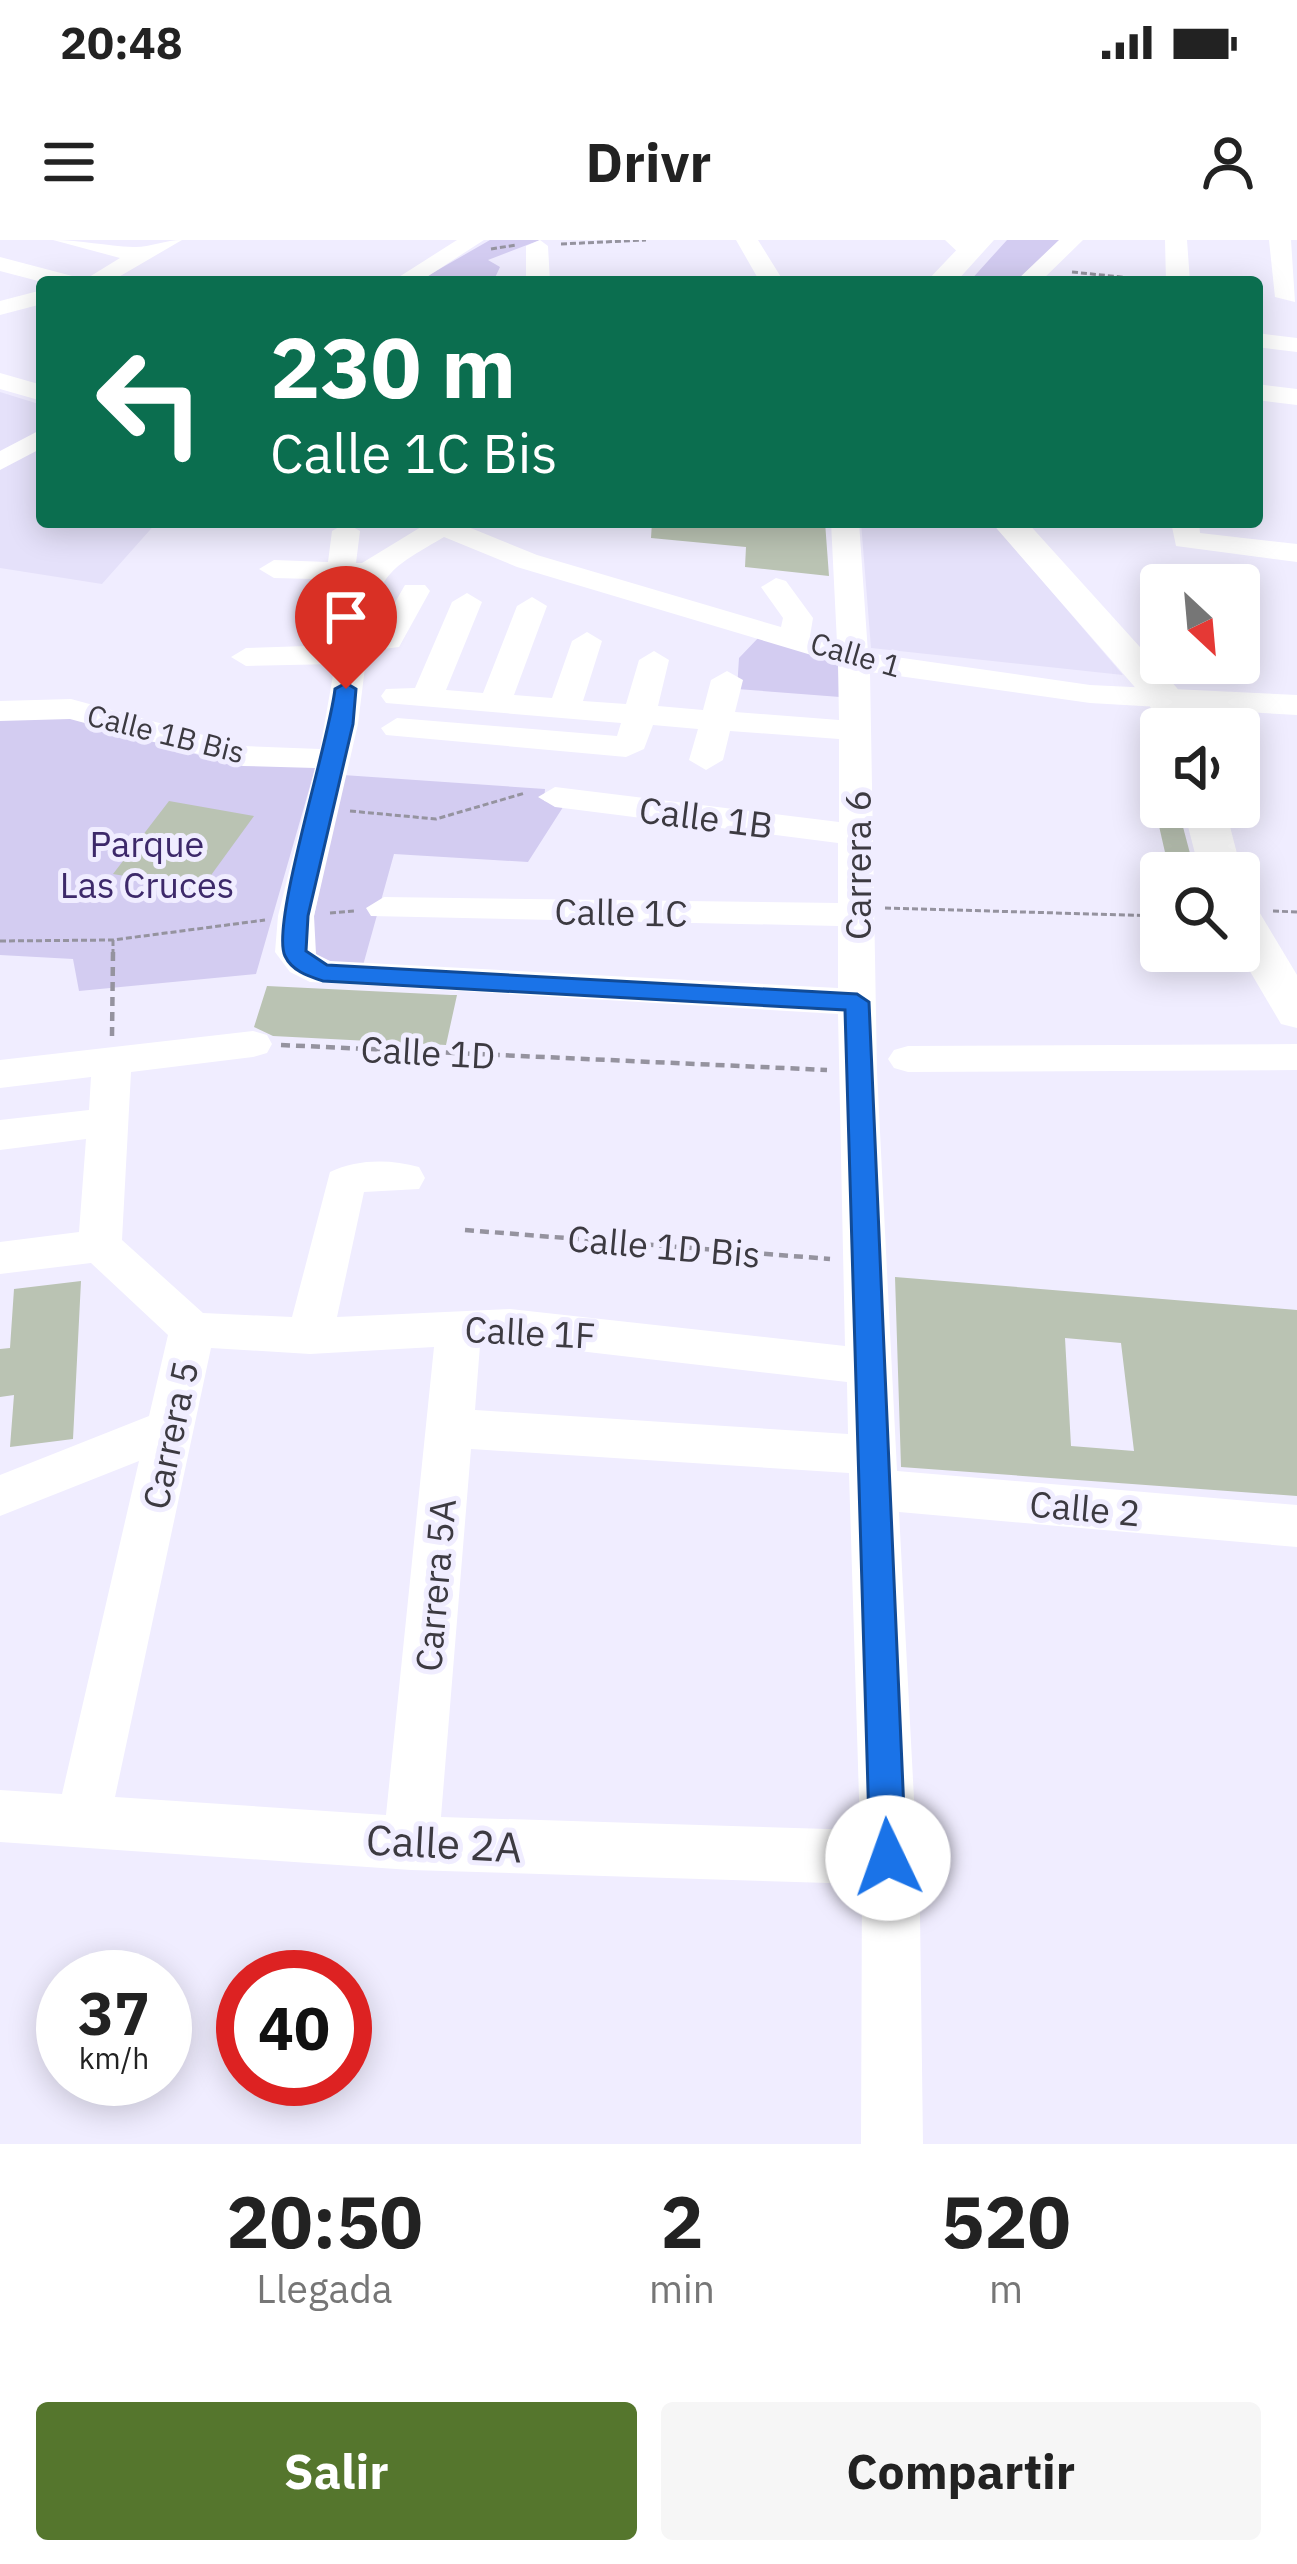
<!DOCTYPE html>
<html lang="es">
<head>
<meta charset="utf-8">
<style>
	:root { --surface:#fff; --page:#f6f6f6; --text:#222; --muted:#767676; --accent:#55762d }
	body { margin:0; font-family:"IBM Plex Sans",sans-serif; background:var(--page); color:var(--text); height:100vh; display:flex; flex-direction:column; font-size:45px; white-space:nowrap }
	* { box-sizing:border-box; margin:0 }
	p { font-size:39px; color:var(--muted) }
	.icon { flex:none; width:66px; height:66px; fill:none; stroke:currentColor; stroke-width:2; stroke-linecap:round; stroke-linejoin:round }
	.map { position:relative; height:1904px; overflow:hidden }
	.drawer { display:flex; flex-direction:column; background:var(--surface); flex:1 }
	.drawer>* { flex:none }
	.guide { position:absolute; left:36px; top:36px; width:1227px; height:252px; border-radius:12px; box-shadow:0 6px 30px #0003; background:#0b6e4f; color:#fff; overflow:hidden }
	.needle { width:78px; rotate:154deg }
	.fabs { position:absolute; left:1140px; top:324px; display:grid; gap:24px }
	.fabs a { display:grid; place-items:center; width:120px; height:120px; border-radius:12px; background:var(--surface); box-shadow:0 6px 30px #0003; font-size:60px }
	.speed { position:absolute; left:36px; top:1710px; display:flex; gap:24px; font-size:60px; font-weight:700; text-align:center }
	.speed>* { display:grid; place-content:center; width:156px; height:156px; border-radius:50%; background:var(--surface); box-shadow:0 6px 30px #0003; line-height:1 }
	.speed small { font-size:30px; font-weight:400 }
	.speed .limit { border:18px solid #d22; background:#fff; color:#111 }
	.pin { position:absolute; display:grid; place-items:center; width:102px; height:102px; color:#fff; margin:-123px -51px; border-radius:50% 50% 50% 0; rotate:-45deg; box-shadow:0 0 12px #0007 }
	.pin .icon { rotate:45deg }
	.me { position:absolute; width:132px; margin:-66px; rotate:357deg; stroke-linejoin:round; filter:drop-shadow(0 0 9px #0008) }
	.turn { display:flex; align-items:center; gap:42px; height:252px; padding:0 36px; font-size:54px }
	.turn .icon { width:156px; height:156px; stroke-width:2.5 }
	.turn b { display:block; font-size:84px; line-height:102px }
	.eta { display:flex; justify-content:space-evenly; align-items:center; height:204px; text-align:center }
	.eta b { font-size:72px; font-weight:800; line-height:84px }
	.primary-button { display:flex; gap:24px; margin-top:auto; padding:24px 36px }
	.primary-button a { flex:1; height:138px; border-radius:12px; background:var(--accent); color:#fff; font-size:48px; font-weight:800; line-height:138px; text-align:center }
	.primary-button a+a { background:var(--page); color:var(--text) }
	.status { display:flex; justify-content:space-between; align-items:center; height:84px; padding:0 60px; background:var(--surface); direction:ltr }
	.status svg { height:33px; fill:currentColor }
	header { display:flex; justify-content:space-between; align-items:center; height:156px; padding:0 36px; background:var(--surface); font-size:54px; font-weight:800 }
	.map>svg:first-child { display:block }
	.built { fill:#e5e1fa }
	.green { fill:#d3ccf1 }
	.building { fill:#bac3b3; fill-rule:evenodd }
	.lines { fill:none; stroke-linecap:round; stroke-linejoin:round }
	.path-far1 { stroke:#95939f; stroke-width:3; stroke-dasharray:6 3; stroke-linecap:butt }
	.path { stroke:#95939f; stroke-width:4.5; stroke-dasharray:9 6; stroke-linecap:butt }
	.minor { fill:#fff; fill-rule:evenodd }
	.major { fill:#fff; fill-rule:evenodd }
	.route { fill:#1a73e8; stroke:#114b97; stroke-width:3 }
	.labels { text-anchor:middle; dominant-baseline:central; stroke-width:10; stroke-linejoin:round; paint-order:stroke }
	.far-street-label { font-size:30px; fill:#3c3a41; stroke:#f0edff }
	.street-label { font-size:36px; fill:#3c3a41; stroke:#f0edff }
	.park-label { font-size:36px; fill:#3d296a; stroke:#f0edff }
	.near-street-label { font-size:42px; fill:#3c3a41; stroke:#f0edff }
</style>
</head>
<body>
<div class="status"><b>20:48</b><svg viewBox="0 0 49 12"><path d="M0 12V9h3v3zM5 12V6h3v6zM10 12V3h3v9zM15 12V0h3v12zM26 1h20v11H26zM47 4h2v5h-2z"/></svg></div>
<header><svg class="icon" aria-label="menu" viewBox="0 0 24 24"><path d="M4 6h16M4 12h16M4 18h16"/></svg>Drivr<svg class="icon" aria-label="person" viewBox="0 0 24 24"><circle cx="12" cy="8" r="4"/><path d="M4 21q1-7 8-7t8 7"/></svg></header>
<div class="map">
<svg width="1297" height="1904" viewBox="0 0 1297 1904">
	<rect width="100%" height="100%" fill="#f0edff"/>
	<path class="built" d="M0,152L42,165V282H157L102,344L0,328Z
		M861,282H992L1123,435L871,408Z"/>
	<path class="green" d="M490,0H540L488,20L500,27L493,42H417Z
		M1007,0H1069L1024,42H969Z
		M760,396L838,419L840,457L737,449L739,418Z
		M60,475L213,519L317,522L256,734L79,751L73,719L0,715V478Z
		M343,535L545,549L544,561L565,564L528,622L394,614L362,729L306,715Z"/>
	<path class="building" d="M652,282H825L829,336L745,327L746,307L651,298Z
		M169,561L254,576L201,649L113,634Z
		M1159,586L1183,587L1192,621H1167Z
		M267,746L451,755H457L446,805L273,796L254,787Z
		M895,1037L1297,1070V1256L901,1227ZM1065,1098L1121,1103L1134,1211L1071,1206Z
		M81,1041L73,1199L10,1207L14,1155L0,1157V1109L10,1108L14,1049Z"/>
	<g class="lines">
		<path class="path-far1" d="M561,4L646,0
			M491,9L516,5
			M1072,32L1150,40
			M350,571L436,579L525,553
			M885,668L1161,676
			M1273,671L1297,672
			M330,673L355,671
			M0,701L113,700L265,680
			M113,715V700"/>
		<path class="path" d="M112,796L113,712
			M281,805L827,830
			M465,990L830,1019"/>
		<path class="minor" d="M53,0C81,0 106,6 133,7C148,8 165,0 182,0L110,42H81L120,18Z
			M457,0H484L419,42H391Z
			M540,0L548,6L550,42H526V6Z
			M736,0H758L784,42H760Z
			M945,0H970L981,11L962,16Z
			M1059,0H1083L1040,42H1015Z
			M1165,0H1187L1190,42H1166Z
			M1269,0H1291L1295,62L1275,57Z
			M0,17L76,37L80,42H42L0,31Z
			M42,50V64L0,75V61Z
			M1257,93L1297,98V112L1257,107Z
			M0,133L42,145V161L0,149Z
			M1257,144L1297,149V165L1257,160Z
			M42,189V208L0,230V211Z
			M417,282H456L537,315L781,387L783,378L761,347L776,338L786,341L813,378L810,396L837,403L831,282H859L868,413L1090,445L1297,455V475L1090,463L870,432L877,832L897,1231L1297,1265V1307L899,1272L920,1674L923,1904H861L862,1644L411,1630L0,1602V1550L62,1554L139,1221L0,1276V1235L149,1176L168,1095L91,1023L0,1034V1002L79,992L86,899L0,910V880L89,870L91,837L0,848V820L253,791L267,795L272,804L267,813L253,817L131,832L122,1000L203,1073L292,1077L330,932C357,919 390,919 419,927L425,938L419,949L364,952L337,1077L510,1069L845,1106L838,774L310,742L290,732L275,712L278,676L315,528L243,526L70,479L0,481V461L71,459L244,506L320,509L335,424L246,426L231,417L246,408L337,405L354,340L274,338L259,329L274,320L328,322L332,291L346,283L360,291L356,323H362L421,287ZM444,297L517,327L838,423L839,480L735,472L743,440L727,431L711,440L703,470L658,466L669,420L654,411L639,420L626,464L583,461L602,401L587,392L572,401L552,458L514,455L547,366L532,357L517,366L483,453L446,450L482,362L467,353L452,362L415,448L386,449L381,456L386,463L621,483L617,496L397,478L381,488L386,495L626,517L644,509L653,485L698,489L689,520L706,530L723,520L730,491L839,499V582L555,547L538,557L555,567L838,603V663L384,657L366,668L371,676L838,686V748L330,721L316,714L314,676L358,484L367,411L399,407L430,351L425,345H405L378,392H369C377,332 395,326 444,297ZM510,1103L847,1142L848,1194L475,1170L480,1105ZM434,1107L386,1575L115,1557L211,1108L310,1114ZM471,1209L849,1233L860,1590L441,1577Z
			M1171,282H1199L1200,293L1297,304V322L1176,306Z
			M1297,804V830L908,832L894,828L888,819L894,810L908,806Z"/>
		<path class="major" d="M966,0H994L956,42H926Z
			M991,282H1027L1177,448L1202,489H1162L1147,461Z
			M1183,567H1225L1242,633L1239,638V633H1200Z
			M1239,661L1255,665L1297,735V788L1281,784L1238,711Z"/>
	</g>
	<path class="route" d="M346,443L356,449L353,484L308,676L306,711L327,725L857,754L869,762L906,1618L901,1630L888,1635L875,1630L870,1618L845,770L323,741C308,736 292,731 285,716C270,685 330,499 335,449Z"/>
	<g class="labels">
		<g class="far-street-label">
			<text transform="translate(856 414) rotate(16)">Calle 1</text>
			<text transform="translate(166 493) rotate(14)">Calle 1B Bis</text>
		</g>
		<g class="street-label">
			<text transform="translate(706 577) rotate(7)">Calle 1B</text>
			<text transform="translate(857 625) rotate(-90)">Carrera 6</text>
			<text transform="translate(621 672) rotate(1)">Calle 1C</text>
			<text transform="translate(428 812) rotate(3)">Calle 1D</text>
			<text transform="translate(664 1006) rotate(5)">Calle 1D Bis</text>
			<text transform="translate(530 1092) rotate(3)">Calle 1F</text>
			<text transform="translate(170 1195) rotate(-78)">Carrera 5</text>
			<text transform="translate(1085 1268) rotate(5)">Calle 2</text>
			<text transform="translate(435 1345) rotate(-85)">Carrera 5A</text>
		</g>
		<g class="park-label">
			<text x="147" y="603">Parque<tspan x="147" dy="41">Las Cruces</tspan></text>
		</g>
		<g class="near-street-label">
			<text transform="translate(444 1603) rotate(3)">Calle 2A</text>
		</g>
	</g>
</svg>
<div class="fabs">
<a><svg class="needle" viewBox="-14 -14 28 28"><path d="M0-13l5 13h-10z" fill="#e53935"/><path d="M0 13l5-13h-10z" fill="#767676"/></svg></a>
<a><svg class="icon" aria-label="sound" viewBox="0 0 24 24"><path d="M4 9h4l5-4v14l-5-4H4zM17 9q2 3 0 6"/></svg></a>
<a><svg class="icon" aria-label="search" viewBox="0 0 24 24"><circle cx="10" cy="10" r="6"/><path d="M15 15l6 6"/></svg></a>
</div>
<div class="speed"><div>37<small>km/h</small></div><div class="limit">40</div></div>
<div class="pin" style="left:346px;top:449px;background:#d93025"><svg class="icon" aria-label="arrive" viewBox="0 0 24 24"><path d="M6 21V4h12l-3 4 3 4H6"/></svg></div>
<svg class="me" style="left:888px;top:1618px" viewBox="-20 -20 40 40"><circle r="19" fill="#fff"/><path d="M0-13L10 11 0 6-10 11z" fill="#1a73e8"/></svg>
<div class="guide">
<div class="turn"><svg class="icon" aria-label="left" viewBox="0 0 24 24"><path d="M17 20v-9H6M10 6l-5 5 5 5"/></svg><div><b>230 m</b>Calle 1C Bis</div></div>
</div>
</div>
<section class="drawer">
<div class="eta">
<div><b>20:50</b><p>Llegada</p></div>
<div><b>2</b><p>min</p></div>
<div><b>520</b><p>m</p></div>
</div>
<div class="primary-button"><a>Salir</a><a>Compartir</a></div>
</section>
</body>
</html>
